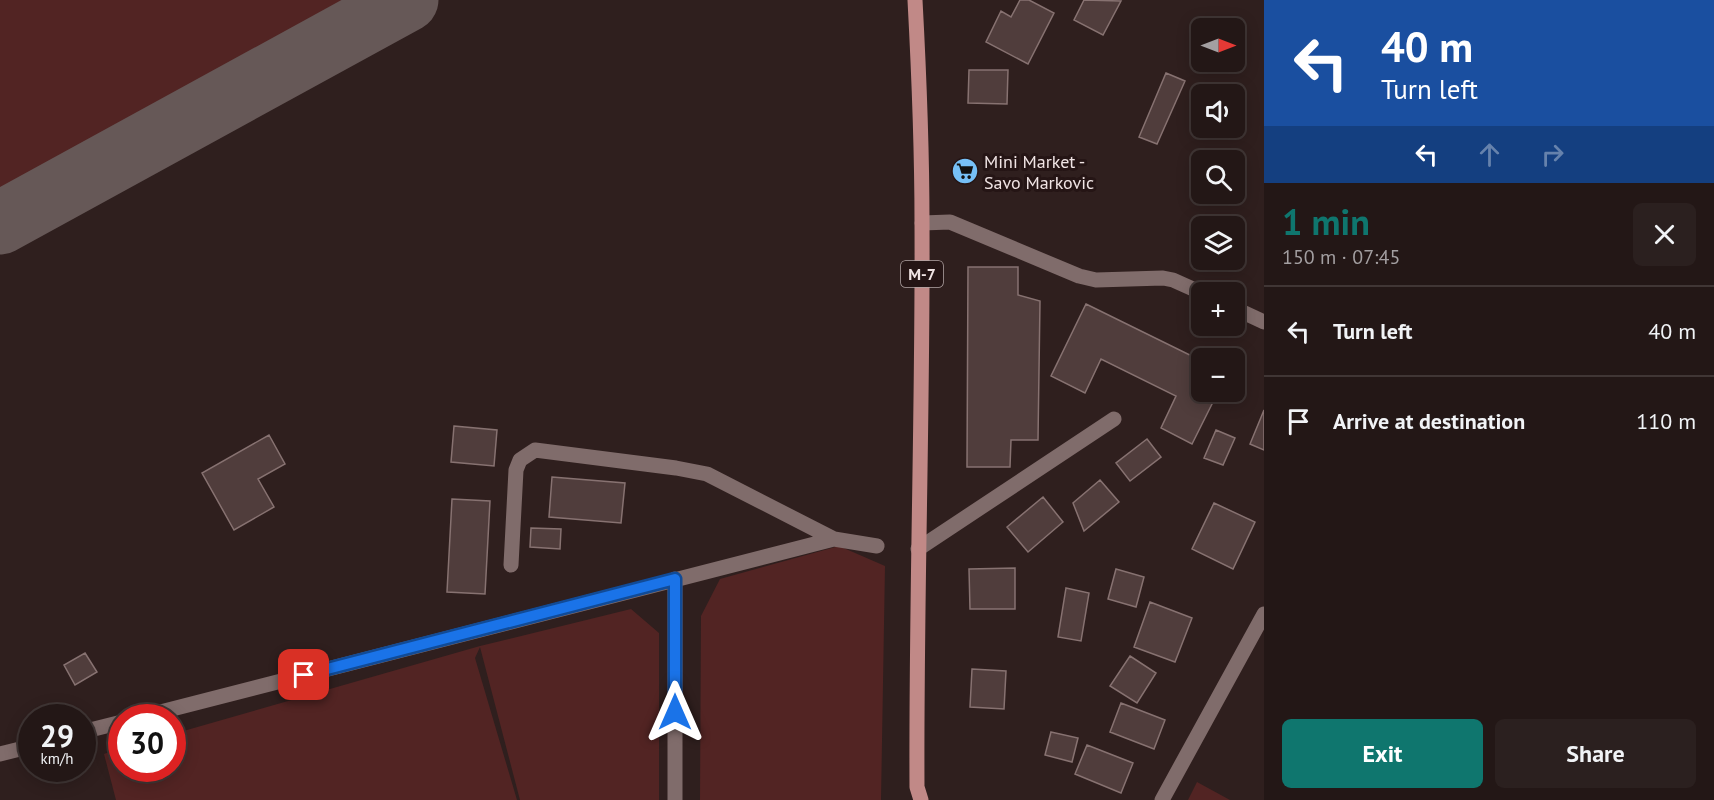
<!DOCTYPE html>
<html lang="en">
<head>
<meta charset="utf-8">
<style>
	:root { --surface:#231716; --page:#2b201f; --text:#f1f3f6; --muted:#a39fa1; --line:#403635; --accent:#0f766e }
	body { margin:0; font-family:"PT Sans",sans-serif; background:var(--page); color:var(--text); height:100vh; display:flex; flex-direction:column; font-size:22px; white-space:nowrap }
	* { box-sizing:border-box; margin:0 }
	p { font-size:20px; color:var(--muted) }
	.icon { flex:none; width:33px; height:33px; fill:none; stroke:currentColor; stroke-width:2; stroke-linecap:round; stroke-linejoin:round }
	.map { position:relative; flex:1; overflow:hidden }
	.details { display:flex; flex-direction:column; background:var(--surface); width:450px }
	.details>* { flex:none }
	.banner { background:#1a4fa0; color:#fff; overflow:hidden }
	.needle { width:39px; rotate:90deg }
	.buttons { position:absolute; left:1191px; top:18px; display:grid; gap:12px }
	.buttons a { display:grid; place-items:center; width:54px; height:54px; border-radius:9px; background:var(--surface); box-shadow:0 3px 15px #0003,0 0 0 2px var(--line); font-size:30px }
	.speed { position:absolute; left:18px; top:704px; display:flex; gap:12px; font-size:30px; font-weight:700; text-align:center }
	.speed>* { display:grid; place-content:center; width:78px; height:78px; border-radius:50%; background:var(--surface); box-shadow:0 3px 15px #0003,0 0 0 2px var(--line); line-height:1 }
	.speed small { font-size:15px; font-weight:400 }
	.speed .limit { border:9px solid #d22; background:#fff; color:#111 }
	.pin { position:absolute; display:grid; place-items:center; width:51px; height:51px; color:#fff; margin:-26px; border-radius:12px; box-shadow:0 3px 9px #0006 }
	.me { position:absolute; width:66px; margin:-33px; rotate:0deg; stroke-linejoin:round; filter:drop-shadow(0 0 4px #0008) }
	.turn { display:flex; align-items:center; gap:21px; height:126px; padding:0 18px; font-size:27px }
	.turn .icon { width:78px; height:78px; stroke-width:2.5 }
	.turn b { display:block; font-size:42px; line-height:51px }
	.lanes { display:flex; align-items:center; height:57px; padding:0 18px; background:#0003; justify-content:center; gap:30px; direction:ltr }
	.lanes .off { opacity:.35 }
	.round { display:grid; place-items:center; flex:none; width:63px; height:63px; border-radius:9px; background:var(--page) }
	.headline { display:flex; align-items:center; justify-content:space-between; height:102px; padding:0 18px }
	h1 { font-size:36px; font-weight:700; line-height:45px; color:var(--accent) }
	.cta { display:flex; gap:12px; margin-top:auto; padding:12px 18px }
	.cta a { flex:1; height:69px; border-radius:9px; background:var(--accent); color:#fff; font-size:24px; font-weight:700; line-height:69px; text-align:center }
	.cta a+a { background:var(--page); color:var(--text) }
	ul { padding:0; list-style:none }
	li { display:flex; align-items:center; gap:18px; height:90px; padding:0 18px; border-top:2px solid var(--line) }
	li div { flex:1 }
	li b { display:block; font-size:22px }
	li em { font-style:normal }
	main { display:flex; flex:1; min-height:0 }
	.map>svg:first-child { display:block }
	.green { fill:#522423 }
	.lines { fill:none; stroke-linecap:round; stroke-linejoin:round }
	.taxiway { stroke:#665857; stroke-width:63 }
	.building { fill:#503d3c; stroke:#877271; stroke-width:1.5 }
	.minor { stroke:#806c6b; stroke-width:15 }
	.primary { stroke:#c18987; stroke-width:15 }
	.route-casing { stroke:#114b97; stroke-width:15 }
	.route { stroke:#1a73e8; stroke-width:10 }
	.labels { text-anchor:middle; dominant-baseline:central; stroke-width:6; stroke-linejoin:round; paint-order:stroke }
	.shield { fill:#251515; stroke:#b3a6a6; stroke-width:1.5 }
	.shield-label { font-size:16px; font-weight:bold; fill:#f0e4e4 }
	.poi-label { font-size:18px; fill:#f0e4e4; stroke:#251515; text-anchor:start }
</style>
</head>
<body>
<main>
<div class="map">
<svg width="1264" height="800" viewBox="0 0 1264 800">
	<rect width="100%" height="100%" fill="#2f1f1e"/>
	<path class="green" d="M0,0H355L0,202Z
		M839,546L885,566L881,800H700L701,616L720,579Z
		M631,609L659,633V800H520L480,647L475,658L517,800H116L104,754L121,748L122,768H172L173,734L480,646Z
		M1197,782L1230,800H1188Z"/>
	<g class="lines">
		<path class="taxiway" d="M0,223L407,0"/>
	</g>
	<path class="building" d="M1020,0H1029L1054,13L1028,64L986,42L1001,11L1011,17Z
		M1084,0L1121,1L1103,35L1074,20Z
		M969,70H1008L1007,104L968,103Z
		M1166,73L1185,81L1157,144L1139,137Z
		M956,165H972L974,177L957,178Z
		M968,267H1018V295L1040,301L1038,440H1011L1010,467H967Z
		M1086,304L1202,361V392H1218L1192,444L1161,428L1176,396L1101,359L1085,393L1051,376Z
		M1264,410V450L1250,444Z
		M454,426L497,430L494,466L451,462Z
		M1216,430L1235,438L1223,465L1204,458Z
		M269,435L285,464L258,479L274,507L234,530L202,473Z
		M1147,439L1161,457L1130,481L1116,463Z
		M552,477L625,483L621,523L549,517Z
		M1100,480L1119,502L1084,531L1073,503Z
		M1043,497L1063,522L1028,552L1007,527Z
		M452,499L490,501L485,594L447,592Z
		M1214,503L1255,522L1233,569L1192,549Z
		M531,528L561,529L560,549L530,547Z
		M1015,568V609H970L969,569Z
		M1116,569L1144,577L1136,607L1108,599Z
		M1066,588L1089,593L1081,641L1058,637Z
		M1150,602L1192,618L1175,662L1134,647Z
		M85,653L97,672L75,685L64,665Z
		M1130,656L1156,673L1137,703L1110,686Z
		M972,669L1006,671L1004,709L970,707Z
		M1121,703L1165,720L1154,749L1110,732Z
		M1051,732L1078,738L1072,762L1045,755Z
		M1087,745L1133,763L1121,793L1075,774Z"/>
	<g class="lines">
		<path class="minor" d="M922,223L950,222L1079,276L1096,280L1163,278L1173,280L1202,293
			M1234,308L1264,322
			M918,549L1114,419
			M511,565L516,470L520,460L535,450L676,468L707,474L834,539
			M141,717L834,539L877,546
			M82,732L122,722
			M0,754L32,746
			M675,800V579
			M1162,800L1264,614"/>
		<path class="primary" d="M915,0C919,74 922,149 922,223C923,411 916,599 917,787L921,800"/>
	</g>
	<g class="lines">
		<defs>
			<path id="route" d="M304,675L675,579V712"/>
		</defs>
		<use href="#route" class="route-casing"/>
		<use href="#route" class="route"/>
	</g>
	<defs>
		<symbol id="supermarket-disc" viewBox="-11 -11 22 22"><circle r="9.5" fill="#76c0f7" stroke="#251515"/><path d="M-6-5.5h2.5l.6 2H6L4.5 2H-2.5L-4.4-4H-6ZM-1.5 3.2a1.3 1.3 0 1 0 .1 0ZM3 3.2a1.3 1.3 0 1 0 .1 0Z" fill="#111"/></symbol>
	</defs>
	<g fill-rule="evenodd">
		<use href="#supermarket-disc" x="950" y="156" width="30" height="30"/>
	</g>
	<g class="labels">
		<rect class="shield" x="901" y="261" width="42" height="26" rx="4.5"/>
		<g class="shield-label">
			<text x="922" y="274">M-7</text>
		</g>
		<g class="poi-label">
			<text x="984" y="161">Mini Market -<tspan x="984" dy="21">Savo Markovic</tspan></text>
		</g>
	</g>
</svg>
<div class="buttons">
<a><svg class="needle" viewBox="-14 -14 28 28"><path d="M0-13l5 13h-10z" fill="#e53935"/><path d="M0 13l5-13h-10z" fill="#a39fa1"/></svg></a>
<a><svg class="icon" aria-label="sound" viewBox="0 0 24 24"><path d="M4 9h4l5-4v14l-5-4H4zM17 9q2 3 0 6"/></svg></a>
<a><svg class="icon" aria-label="search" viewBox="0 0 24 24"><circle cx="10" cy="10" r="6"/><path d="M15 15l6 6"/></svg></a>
<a><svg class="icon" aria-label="layers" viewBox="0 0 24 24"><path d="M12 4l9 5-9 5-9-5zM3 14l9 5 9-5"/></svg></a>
<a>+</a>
<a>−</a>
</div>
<div class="speed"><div>29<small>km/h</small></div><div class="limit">30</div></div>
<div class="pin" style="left:304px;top:675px;background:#d93025"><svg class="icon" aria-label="arrive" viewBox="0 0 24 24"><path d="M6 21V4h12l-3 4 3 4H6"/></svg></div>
<svg class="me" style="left:675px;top:712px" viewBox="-20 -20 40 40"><path d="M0-17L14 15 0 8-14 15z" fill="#1a73e8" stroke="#fff" stroke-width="4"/></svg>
</div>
<section class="details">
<div class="banner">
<div class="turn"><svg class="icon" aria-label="left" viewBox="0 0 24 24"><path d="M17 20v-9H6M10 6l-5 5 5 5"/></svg><div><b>40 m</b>Turn left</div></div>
<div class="lanes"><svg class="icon" aria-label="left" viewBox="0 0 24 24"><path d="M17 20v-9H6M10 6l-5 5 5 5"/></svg><svg class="icon off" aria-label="ahead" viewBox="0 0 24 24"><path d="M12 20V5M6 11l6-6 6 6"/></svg><svg class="icon off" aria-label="right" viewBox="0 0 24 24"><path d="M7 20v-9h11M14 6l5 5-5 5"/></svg></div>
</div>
<div class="headline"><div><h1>1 min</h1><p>150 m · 07:45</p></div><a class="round"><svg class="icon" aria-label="close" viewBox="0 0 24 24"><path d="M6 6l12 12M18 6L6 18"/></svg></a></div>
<ul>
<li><svg class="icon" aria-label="left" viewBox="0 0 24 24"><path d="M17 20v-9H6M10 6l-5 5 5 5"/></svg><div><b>Turn left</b></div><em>40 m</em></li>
<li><svg class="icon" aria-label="arrive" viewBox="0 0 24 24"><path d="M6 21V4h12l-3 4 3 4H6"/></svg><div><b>Arrive at destination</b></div><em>110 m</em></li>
</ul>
<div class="cta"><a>Exit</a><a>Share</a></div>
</section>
</main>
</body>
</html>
